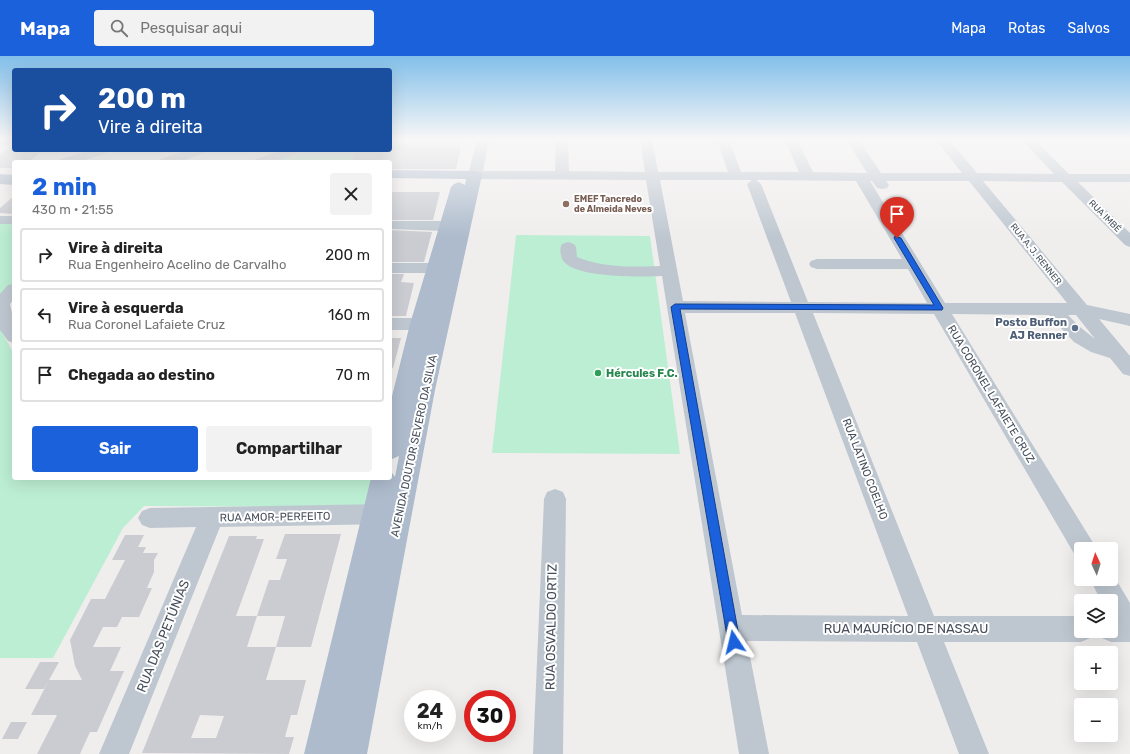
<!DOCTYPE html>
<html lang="pt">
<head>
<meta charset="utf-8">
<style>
	:root { --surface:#fff; --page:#f2f2f2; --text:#222; --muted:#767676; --line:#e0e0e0; --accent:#1b61dc }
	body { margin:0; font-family:Rubik,sans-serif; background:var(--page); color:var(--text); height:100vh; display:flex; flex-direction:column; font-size:15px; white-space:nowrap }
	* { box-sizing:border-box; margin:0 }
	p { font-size:13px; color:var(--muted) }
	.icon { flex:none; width:22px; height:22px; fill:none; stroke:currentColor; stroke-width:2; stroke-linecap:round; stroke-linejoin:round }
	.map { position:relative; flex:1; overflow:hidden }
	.drawer { position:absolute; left:12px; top:104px; width:380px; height:320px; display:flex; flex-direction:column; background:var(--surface); border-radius:4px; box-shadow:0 4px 16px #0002 }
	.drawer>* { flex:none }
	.top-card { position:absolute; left:12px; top:12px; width:380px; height:84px; border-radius:4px; box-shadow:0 4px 16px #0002; background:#1a4fa0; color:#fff; overflow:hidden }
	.needle { width:26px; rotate:356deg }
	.controls { position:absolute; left:1074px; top:486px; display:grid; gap:8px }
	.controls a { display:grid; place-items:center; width:44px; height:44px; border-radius:4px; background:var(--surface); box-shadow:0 4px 16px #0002; font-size:20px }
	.speed { position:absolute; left:404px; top:634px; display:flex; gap:8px; font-size:20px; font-weight:700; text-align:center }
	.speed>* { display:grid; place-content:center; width:52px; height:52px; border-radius:50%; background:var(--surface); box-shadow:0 4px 16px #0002; line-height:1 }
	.speed small { font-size:10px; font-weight:400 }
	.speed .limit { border:6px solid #d22; background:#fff; color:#111 }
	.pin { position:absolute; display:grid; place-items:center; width:34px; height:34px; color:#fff; margin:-41px -17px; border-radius:50% 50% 50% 0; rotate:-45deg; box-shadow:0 0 4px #0007 }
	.pin .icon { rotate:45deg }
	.me { position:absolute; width:44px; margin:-22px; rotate:350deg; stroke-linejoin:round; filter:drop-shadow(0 0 3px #0008) }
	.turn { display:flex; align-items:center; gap:14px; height:84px; padding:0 20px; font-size:18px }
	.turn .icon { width:52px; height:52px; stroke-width:2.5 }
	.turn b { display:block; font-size:28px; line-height:34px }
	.round { display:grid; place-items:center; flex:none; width:42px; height:42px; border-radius:4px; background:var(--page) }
	.overview { display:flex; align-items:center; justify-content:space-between; height:68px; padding:0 20px }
	h1 { font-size:24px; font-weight:700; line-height:30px; color:var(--accent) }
	.primary-button { display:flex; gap:8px; margin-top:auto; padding:8px 20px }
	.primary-button a { flex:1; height:46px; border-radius:4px; background:var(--accent); color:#fff; font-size:16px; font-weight:700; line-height:46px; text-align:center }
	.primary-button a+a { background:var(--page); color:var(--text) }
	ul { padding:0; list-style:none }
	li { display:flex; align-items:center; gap:12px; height:54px; margin:0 8px 6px; padding:0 12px; border:2px solid var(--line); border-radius:4px }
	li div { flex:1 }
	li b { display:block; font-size:15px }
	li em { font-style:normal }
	header { display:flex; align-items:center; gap:24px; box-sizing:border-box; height:56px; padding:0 20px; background:var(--accent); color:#fff }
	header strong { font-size:19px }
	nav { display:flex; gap:22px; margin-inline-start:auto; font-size:14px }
	.search { width:280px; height:36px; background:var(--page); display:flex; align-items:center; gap:10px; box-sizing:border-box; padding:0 14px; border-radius:4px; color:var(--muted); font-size:15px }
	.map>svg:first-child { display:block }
	.green { fill:#bceed3 }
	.building { fill:#caccd2; fill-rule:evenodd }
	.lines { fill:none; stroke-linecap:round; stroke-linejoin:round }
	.path { stroke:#74cba7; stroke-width:2; stroke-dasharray:2 1.5; stroke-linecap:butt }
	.minor { fill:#bec7d0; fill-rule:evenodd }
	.major { fill:#adbbcc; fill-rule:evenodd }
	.route { fill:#1b61dc; stroke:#123f8f }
	.education-dot { fill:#8d6e63; stroke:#fff; stroke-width:1.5 }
	.service-dot { fill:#5c6f8a; stroke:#fff; stroke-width:1.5 }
	.leisure-dot { fill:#2e9e5b; stroke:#fff; stroke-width:1.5 }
	.labels { text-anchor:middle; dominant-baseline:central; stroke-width:4; stroke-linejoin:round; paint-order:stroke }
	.far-education-label { font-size:9px; font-weight:bold; fill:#785e54; stroke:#fff; text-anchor:start }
	.far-street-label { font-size:9px; fill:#464f5b; stroke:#fff }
	.service-label { font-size:11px; font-weight:bold; fill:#4e5e75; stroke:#fff; text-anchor:end }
	.leisure-label { font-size:11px; font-weight:bold; fill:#27864d; stroke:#fff; text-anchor:start }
	.street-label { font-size:11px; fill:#464f5b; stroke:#fff }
	.near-street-label { font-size:13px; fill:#464f5b; stroke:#fff }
</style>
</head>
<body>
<header>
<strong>Mapa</strong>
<div class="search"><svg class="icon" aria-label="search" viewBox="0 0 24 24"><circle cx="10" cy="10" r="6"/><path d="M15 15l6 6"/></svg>Pesquisar aqui</div>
<nav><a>Mapa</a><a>Rotas</a><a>Salvos</a></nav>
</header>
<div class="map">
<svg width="1130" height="698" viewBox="0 0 1130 698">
	<rect width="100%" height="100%" fill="#f0eeed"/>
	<path class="green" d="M390,84H463L461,91L390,90Z
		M299,94H356L351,106H266Z
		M0,167H14V229L0,243Z
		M516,179L650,180L680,398L492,397Z
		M0,273L14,298V422H375L367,451L144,450L123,472L53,602H0Z"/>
	<path class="building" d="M12,90H14V94H43L29,106H14V112H0V99Z
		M390,90L461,91L456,113H390V106H351L356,94H390Z
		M390,136H440L433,164H390Z
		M14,140V158L0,157V152Z
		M390,174L432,176L424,206H390Z
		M390,218H404L401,226L414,227L406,260H390Z
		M390,282H401L393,312H390Z
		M285,478H341L311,591H276L285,560H257L269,524H280L287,503H276Z
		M125,479H144L138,491H146L143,497H158L154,504V516L147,532H152L139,561H122L117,571H103L93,591H121L110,615H124L97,676H90L80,698H37L57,659H31L49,624H82L75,610L70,584L91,543H105L125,504H112Z
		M229,480H257L256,483H264L236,560H257L247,591H276L266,624H306L297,659H291L285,681H294L289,698L142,697ZM200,659L224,660L216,682H191Z
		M40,606H59L44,633H25Z
		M11,666H27L18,683H2Z"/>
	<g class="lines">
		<path class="path" d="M604,147L644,143"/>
		<path class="minor" d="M0,84H14V88H0Z
			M477,84H489L483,115H555L556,84H568L569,115L645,116L640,84H652L658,116H728L717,84H729L741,116H799L785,84H797L813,116L867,117L847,84H859L881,117H962L936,84H949L977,117L1054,118L1022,84H1035L1069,118H1130V126H1078L1130,177V191L1125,189L1062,126L983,125L1087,249L1130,258V270L1099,263L1130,300V320L1123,318L1110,302L1091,296L1074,286L1049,259L952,258L1092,485L1096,493H1081V503L1076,501L934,258L813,257L934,560H1081V575H1093L1090,582L1081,586H944L989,698H959L917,586L747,585L769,698H739L662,220C644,221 562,223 561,199C560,195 560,192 562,188L568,186L574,188L576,191L577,201C604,212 632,211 660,210L646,124L475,123L470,122L468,119ZM660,124H752L747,128L791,246L683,245ZM756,124L856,125L902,203H817L811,205L809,208L811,211L817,213H908L927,247L808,246L761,128ZM870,125H872L877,132L882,133L887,132L889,129L886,125H969L1067,247H945ZM685,257H795L908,560L742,559ZM1068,259H1076L1095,283L1080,271Z
			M89,94H108L107,97L79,106H59L61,103Z
			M188,94H206L205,97L179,106H159L161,103Z
			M282,94H300L299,97L273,106H254L256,103Z
			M0,160H14V168H0Z
			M390,165H447L452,167L455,170L452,173L447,175L390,173Z
			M390,207H437L443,209L445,212L443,215L437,217H390Z
			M14,228V243L10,248L14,267V287L8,285L0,274V238L8,229Z
			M390,262H438L444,264L447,268L444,272L438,274H390Z
			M555,433L563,436L566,443L563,698H533L544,443L547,436Z
			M388,448L396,451L400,458L396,465L388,468L220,471L129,698H99L196,471L150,472L142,469L138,462L142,455L150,452Z
			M1111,515L1130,547V586H1111L1102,582L1099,575H1111V545H1101L1090,523H1111Z"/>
		<path class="major" d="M390,114L475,115L480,116L482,119L435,334L367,698H304L371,422H390V414L395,421L399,400L390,404V348L410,268L451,131L454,128L459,126L465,129L466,123L390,122Z
			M0,118L14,119V129L0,128Z"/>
	</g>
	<linearGradient id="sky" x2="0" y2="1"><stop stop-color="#82bfe9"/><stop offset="0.46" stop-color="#f8f7f7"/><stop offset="1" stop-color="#f8f7f7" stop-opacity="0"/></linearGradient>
	<rect width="1130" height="181" fill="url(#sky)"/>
	<path class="route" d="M895,180L901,182L943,252L942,254L680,253L740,586L739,590L734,592L730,590L728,586L671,251L675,248L934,249L894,182Z"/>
	<circle class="education-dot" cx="566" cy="148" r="4"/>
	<circle class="service-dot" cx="1075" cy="272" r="4"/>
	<circle class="leisure-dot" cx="598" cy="317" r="4"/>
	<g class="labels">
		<g class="far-education-label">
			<text x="574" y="143">EMEF Tancredo<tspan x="574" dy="10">de Almeida Neves</tspan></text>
		</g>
		<g class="far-street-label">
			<text transform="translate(1105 160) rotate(45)">RUA IMBÉ</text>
			<text transform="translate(1036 198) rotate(51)">RUA A. J. RENNER</text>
		</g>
		<g class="service-label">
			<text x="1067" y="266">Posto Buffon<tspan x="1067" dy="13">AJ Renner</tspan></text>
		</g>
		<g class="leisure-label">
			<text x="606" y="317">Hércules F.C.</text>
		</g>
		<g class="street-label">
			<text transform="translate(991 338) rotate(59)">RUA CORONEL LAFAIETE CRUZ</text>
			<text transform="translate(414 390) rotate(-78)">AVENIDA DOUTOR SEVERO DA SILVA</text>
			<text transform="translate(865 413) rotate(69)">RUA LATINO COELHO</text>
			<text transform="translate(275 461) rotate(-1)">RUA AMOR-PERFEITO</text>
		</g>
		<g class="near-street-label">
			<text transform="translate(551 571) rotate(-89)">RUA OSVALDO ORTIZ</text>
			<text x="906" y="572">RUA MAURÍCIO DE NASSAU</text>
			<text transform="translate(163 580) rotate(-68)">RUA DAS PETÚNIAS</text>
		</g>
	</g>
</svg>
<div class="controls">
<a><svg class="needle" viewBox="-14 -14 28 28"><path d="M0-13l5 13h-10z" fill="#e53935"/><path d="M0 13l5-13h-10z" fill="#767676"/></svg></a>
<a><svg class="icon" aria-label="layers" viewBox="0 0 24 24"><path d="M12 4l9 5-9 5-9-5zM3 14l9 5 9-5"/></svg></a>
<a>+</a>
<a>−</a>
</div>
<div class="speed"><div>24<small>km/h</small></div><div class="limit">30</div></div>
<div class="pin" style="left:897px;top:182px;background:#d93025"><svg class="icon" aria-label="arrive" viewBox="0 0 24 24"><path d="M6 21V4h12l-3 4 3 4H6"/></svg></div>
<svg class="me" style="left:734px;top:586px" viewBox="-20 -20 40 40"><path d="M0-17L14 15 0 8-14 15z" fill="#1b61dc" stroke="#fff" stroke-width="4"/></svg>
<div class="top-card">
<div class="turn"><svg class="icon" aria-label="right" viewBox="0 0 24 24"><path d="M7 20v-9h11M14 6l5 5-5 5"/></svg><div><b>200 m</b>Vire à direita</div></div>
</div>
<section class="drawer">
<div class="overview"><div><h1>2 min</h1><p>430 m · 21:55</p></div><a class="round"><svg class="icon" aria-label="close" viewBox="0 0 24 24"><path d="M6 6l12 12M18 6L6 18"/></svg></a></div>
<ul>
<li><svg class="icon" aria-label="right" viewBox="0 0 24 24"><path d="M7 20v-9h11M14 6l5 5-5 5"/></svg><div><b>Vire à direita</b><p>Rua Engenheiro Acelino de Carvalho</p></div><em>200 m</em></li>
<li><svg class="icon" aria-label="left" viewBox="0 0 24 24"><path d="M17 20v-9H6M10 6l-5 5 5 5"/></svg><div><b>Vire à esquerda</b><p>Rua Coronel Lafaiete Cruz</p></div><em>160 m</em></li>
<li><svg class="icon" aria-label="arrive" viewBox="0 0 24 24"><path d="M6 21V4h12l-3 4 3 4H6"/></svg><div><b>Chegada ao destino</b></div><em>70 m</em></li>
</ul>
<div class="primary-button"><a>Sair</a><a>Compartilhar</a></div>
</section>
</div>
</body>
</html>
